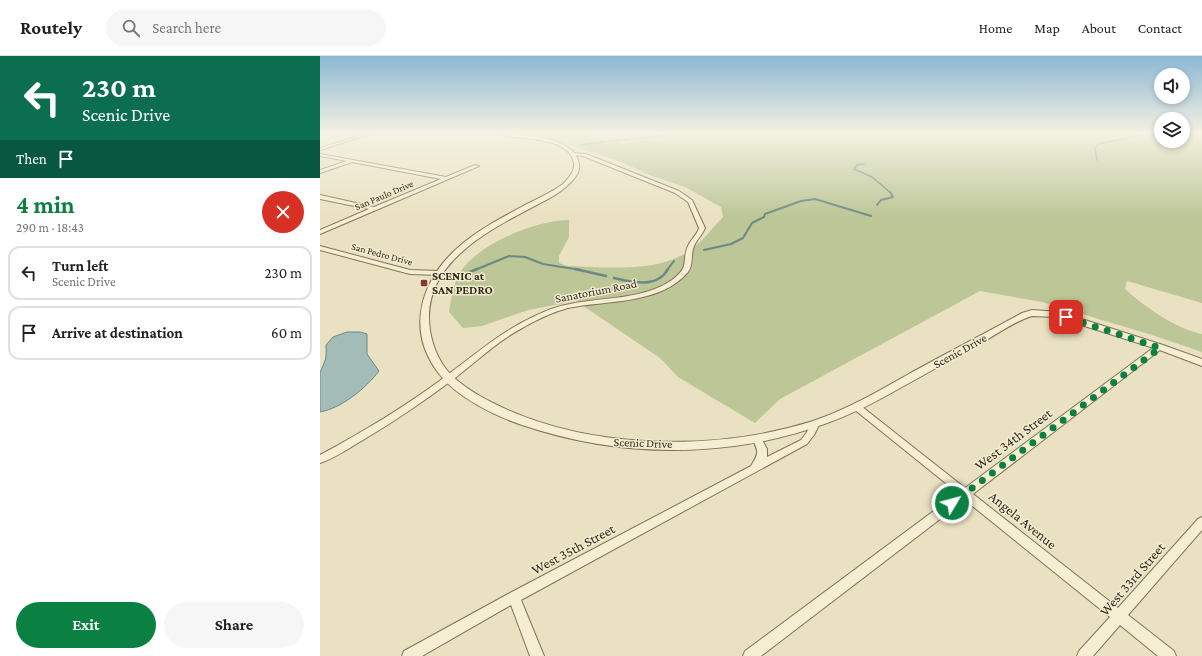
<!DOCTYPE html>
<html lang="en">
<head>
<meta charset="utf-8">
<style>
	:root { --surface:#fff; --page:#f6f6f6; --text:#202124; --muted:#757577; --line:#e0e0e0; --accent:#0b8043 }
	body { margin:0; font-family:"Crimson Pro",serif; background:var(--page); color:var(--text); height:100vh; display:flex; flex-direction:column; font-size:15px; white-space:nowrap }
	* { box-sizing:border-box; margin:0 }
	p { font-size:13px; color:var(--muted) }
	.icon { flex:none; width:22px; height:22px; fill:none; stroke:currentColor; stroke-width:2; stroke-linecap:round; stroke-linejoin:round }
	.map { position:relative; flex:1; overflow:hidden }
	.panel { display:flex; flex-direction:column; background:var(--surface); width:320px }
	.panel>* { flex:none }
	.hud { background:#0b6e4f; color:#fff; overflow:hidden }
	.controls { position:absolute; left:834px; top:12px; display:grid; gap:8px }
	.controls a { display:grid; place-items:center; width:36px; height:36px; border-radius:50%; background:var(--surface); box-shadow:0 2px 6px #0003; font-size:20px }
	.pin { position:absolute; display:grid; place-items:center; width:34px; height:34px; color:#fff; margin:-17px; border-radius:8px; box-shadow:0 2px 6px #0006 }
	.me { position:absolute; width:44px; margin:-22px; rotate:53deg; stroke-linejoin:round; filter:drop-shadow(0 0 3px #0008) }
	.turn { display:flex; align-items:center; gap:14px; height:84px; padding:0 16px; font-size:18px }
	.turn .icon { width:52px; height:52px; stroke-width:2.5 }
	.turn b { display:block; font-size:28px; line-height:34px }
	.then { display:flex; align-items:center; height:38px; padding:0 16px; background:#0003; gap:8px; font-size:15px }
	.round { display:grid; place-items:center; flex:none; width:42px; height:42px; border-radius:21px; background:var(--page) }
	.summary { display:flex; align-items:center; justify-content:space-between; height:68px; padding:0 16px }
	h1 { font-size:24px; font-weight:700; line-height:30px; color:var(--accent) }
	.button { display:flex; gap:8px; margin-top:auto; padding:8px 16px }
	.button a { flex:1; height:46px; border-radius:24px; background:var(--accent); color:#fff; font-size:16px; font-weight:700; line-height:46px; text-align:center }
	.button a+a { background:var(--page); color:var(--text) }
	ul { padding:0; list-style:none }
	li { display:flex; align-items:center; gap:12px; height:54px; margin:0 8px 6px; padding:0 8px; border:2px solid var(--line); border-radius:12px }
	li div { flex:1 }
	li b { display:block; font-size:15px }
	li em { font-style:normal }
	header { display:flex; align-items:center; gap:24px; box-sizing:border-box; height:56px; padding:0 20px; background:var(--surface); border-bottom:1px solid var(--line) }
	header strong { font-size:19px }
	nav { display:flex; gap:22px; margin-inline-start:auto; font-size:14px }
	.search { width:280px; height:36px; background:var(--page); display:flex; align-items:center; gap:10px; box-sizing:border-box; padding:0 14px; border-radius:22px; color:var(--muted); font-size:15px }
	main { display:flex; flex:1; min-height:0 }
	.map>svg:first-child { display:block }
	.green { fill:#bcc696 }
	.water { fill:#a3bcb7; stroke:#6b8984 }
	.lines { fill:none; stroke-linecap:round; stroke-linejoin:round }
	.stream-far2 { stroke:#6b8984; stroke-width:1.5 }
	.stream-far1 { stroke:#6b8984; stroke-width:2 }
	.stream { stroke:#6b8984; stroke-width:2.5 }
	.minor-casing { stroke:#81735a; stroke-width:2 }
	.tertiary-casing { stroke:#81735a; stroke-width:2 }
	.minor { fill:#f5eed3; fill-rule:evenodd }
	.tertiary { fill:#f5eed3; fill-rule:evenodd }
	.route { stroke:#0b8043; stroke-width:7; stroke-dasharray:0 12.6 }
	.poi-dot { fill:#8b372f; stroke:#f2ebd0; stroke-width:1.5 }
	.labels { text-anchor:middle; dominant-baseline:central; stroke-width:3; stroke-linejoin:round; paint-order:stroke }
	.far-street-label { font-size:10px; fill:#32291d; stroke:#f2ebd0 }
	.poi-label { font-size:12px; font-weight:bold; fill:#32291d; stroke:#f2ebd0; text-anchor:start }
	.street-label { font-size:12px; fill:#32291d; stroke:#f2ebd0 }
	.near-street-label { font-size:14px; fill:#32291d; stroke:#f2ebd0 }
</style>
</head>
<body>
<header>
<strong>Routely</strong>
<div class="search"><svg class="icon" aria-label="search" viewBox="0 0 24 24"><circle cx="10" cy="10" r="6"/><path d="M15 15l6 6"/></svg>Search here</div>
<nav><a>Home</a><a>Map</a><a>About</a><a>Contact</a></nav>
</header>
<main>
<section class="panel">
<div class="hud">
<div class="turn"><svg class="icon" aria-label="left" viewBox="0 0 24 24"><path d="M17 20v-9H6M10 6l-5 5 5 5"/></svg><div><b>230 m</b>Scenic Drive</div></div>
<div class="then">Then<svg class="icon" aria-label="arrive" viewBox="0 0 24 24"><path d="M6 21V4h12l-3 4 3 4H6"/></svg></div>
</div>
<div class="summary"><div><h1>4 min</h1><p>290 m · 18:43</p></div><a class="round" style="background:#d93025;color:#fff"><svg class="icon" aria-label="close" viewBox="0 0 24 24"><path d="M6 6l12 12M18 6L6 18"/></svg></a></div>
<ul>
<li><svg class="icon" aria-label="left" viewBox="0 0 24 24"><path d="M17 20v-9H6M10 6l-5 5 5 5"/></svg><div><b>Turn left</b><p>Scenic Drive</p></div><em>230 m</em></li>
<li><svg class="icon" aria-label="arrive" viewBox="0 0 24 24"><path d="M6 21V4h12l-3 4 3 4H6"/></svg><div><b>Arrive at destination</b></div><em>60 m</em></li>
</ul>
<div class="button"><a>Exit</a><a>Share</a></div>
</section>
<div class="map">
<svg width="882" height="600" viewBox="0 0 882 600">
	<rect width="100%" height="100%" fill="#e9e1c1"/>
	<path class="green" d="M198,77H259L304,88L312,87L344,77H841V85H863V77H882V247L807,225L805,233C825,251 856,273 882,278V296L832,279L722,246L660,235L460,343L435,367L358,321L340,302L256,245L208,254L162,270L143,272L129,256C131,244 133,231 138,220C154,189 216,164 249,164V181L239,200V207L247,210C286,211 341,218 373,192C384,184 393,171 403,161L401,151L365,131L332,120L301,106L238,85Z"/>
	<path class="water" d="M27,276H40L47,278V298L59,315C46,332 22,352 0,356C0,348 0,322 0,317C5,304 7,304 6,289L13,281Z"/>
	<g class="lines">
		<path class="stream-far2" d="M290,85L334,81L350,77
			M261,89L284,86
			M777,104L775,92L779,88L831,77
			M544,108L537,109L534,113L552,121L571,137"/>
		<path class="stream-far1" d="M557,149L561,144L573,141L570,136
			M384,194L411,188L423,182L432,167L444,161L445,158L481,145L495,143L551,160
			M155,214L189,200L205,201L223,208L261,214
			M347,214L354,205"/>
		<path class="stream" d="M255,213L286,220
			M294,222C312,226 337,233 348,213
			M133,223L157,213"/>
		<defs>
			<path id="minor" d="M48,77H53L0,94V92Z
				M252,97L266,98L359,135L372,144L385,172C382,180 375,185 373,193C371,201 373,209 368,216C340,249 286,244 248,252C233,256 218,263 204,271C177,285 155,307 131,325C103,346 73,366 43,384C29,392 15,402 0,407V399C41,377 81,353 118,326C150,303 178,277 213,261C225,255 237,250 250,248C283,241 323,244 352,224C371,210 361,205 368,190C371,183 377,179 379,172L368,146L355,137L263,100L252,99Z
				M0,98L126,121L155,109L159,110L0,178V174L49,153L0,143V139L54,151L121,123L32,106L0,117V114L27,105L0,100Z
				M0,190L90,214L119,215L122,217L119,219L90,218L0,194Z
				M837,289H840L844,291L653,438L798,552L878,463L882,461V474L808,559L854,595L856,600H838L800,569L773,600H757L759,595L790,561L645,444L441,600H423L425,595L638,437L535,354L534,352L535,350H541L645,432Z
				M494,366L497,367L499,369L494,379L487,388L201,544L224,600H210L191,549L102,600H82L84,595L190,537L431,410C439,397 439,396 432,382L434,380L437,379L440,380L447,393V401L481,384L487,376L491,367Z"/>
			<path id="tertiary" d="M177,77C197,77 251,80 258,104C261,113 258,119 251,126C240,138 224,145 209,153C167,175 109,206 109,261C109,279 115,299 126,313C138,328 157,339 175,348C267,394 395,396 493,365C526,354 557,336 587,319C625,298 664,278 702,257L712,254L740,256L843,289L882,303V310L837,293L736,261L712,260C695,265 679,277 663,286C630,304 597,323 564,341C454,402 320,409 202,369C175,360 137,341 120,319C84,274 101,222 142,188C161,172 185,160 207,148C219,142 232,136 243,128C250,121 258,112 252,101C241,79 195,85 177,77Z"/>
		</defs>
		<use href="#minor" class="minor-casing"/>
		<use href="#tertiary" class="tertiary-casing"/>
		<use href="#minor" class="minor"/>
		<use href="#tertiary" class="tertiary"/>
	</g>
	<linearGradient id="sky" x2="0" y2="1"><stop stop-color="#8cb7d4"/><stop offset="0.48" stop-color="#f5f2e3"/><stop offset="1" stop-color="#f5f2e3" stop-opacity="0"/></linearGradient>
	<rect width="882" height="161" fill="url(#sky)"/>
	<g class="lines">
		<path class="route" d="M632,447L840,292L746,261"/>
	</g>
	<rect class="poi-dot" x="100" y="223" width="8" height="8" rx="2"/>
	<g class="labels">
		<g class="far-street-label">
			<text transform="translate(64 139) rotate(-23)">San Paulo Drive</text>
			<text transform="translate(62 198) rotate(15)">San Pedro Drive</text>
		</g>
		<g class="poi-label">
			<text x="112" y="220">SCENIC at<tspan x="112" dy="14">SAN PEDRO</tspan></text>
		</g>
		<g class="street-label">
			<text transform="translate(276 235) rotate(-11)">Sanatorium Road</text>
			<text transform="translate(640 295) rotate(-29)">Scenic Drive</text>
			<text transform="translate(323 387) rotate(2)">Scenic Drive</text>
		</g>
		<g class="near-street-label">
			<text transform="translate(693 383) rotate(-37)">West 34th Street</text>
			<text transform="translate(703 464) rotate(39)">Angela Avenue</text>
			<text transform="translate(253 493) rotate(-28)">West 35th Street</text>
			<text transform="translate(812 523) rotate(-49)">West 33rd Street</text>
		</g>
	</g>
</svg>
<div class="controls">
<a><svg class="icon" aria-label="sound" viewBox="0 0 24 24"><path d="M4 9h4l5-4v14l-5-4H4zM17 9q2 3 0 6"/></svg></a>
<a><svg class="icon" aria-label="layers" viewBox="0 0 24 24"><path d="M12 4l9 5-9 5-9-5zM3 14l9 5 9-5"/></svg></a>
</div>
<div class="pin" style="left:746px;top:261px;background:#d93025"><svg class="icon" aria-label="arrive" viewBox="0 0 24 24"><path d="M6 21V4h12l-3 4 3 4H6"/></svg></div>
<svg class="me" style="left:632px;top:447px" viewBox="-20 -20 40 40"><circle r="17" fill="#0b8043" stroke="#fff" stroke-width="3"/><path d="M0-11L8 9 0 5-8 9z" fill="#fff"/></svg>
</div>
</main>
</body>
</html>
